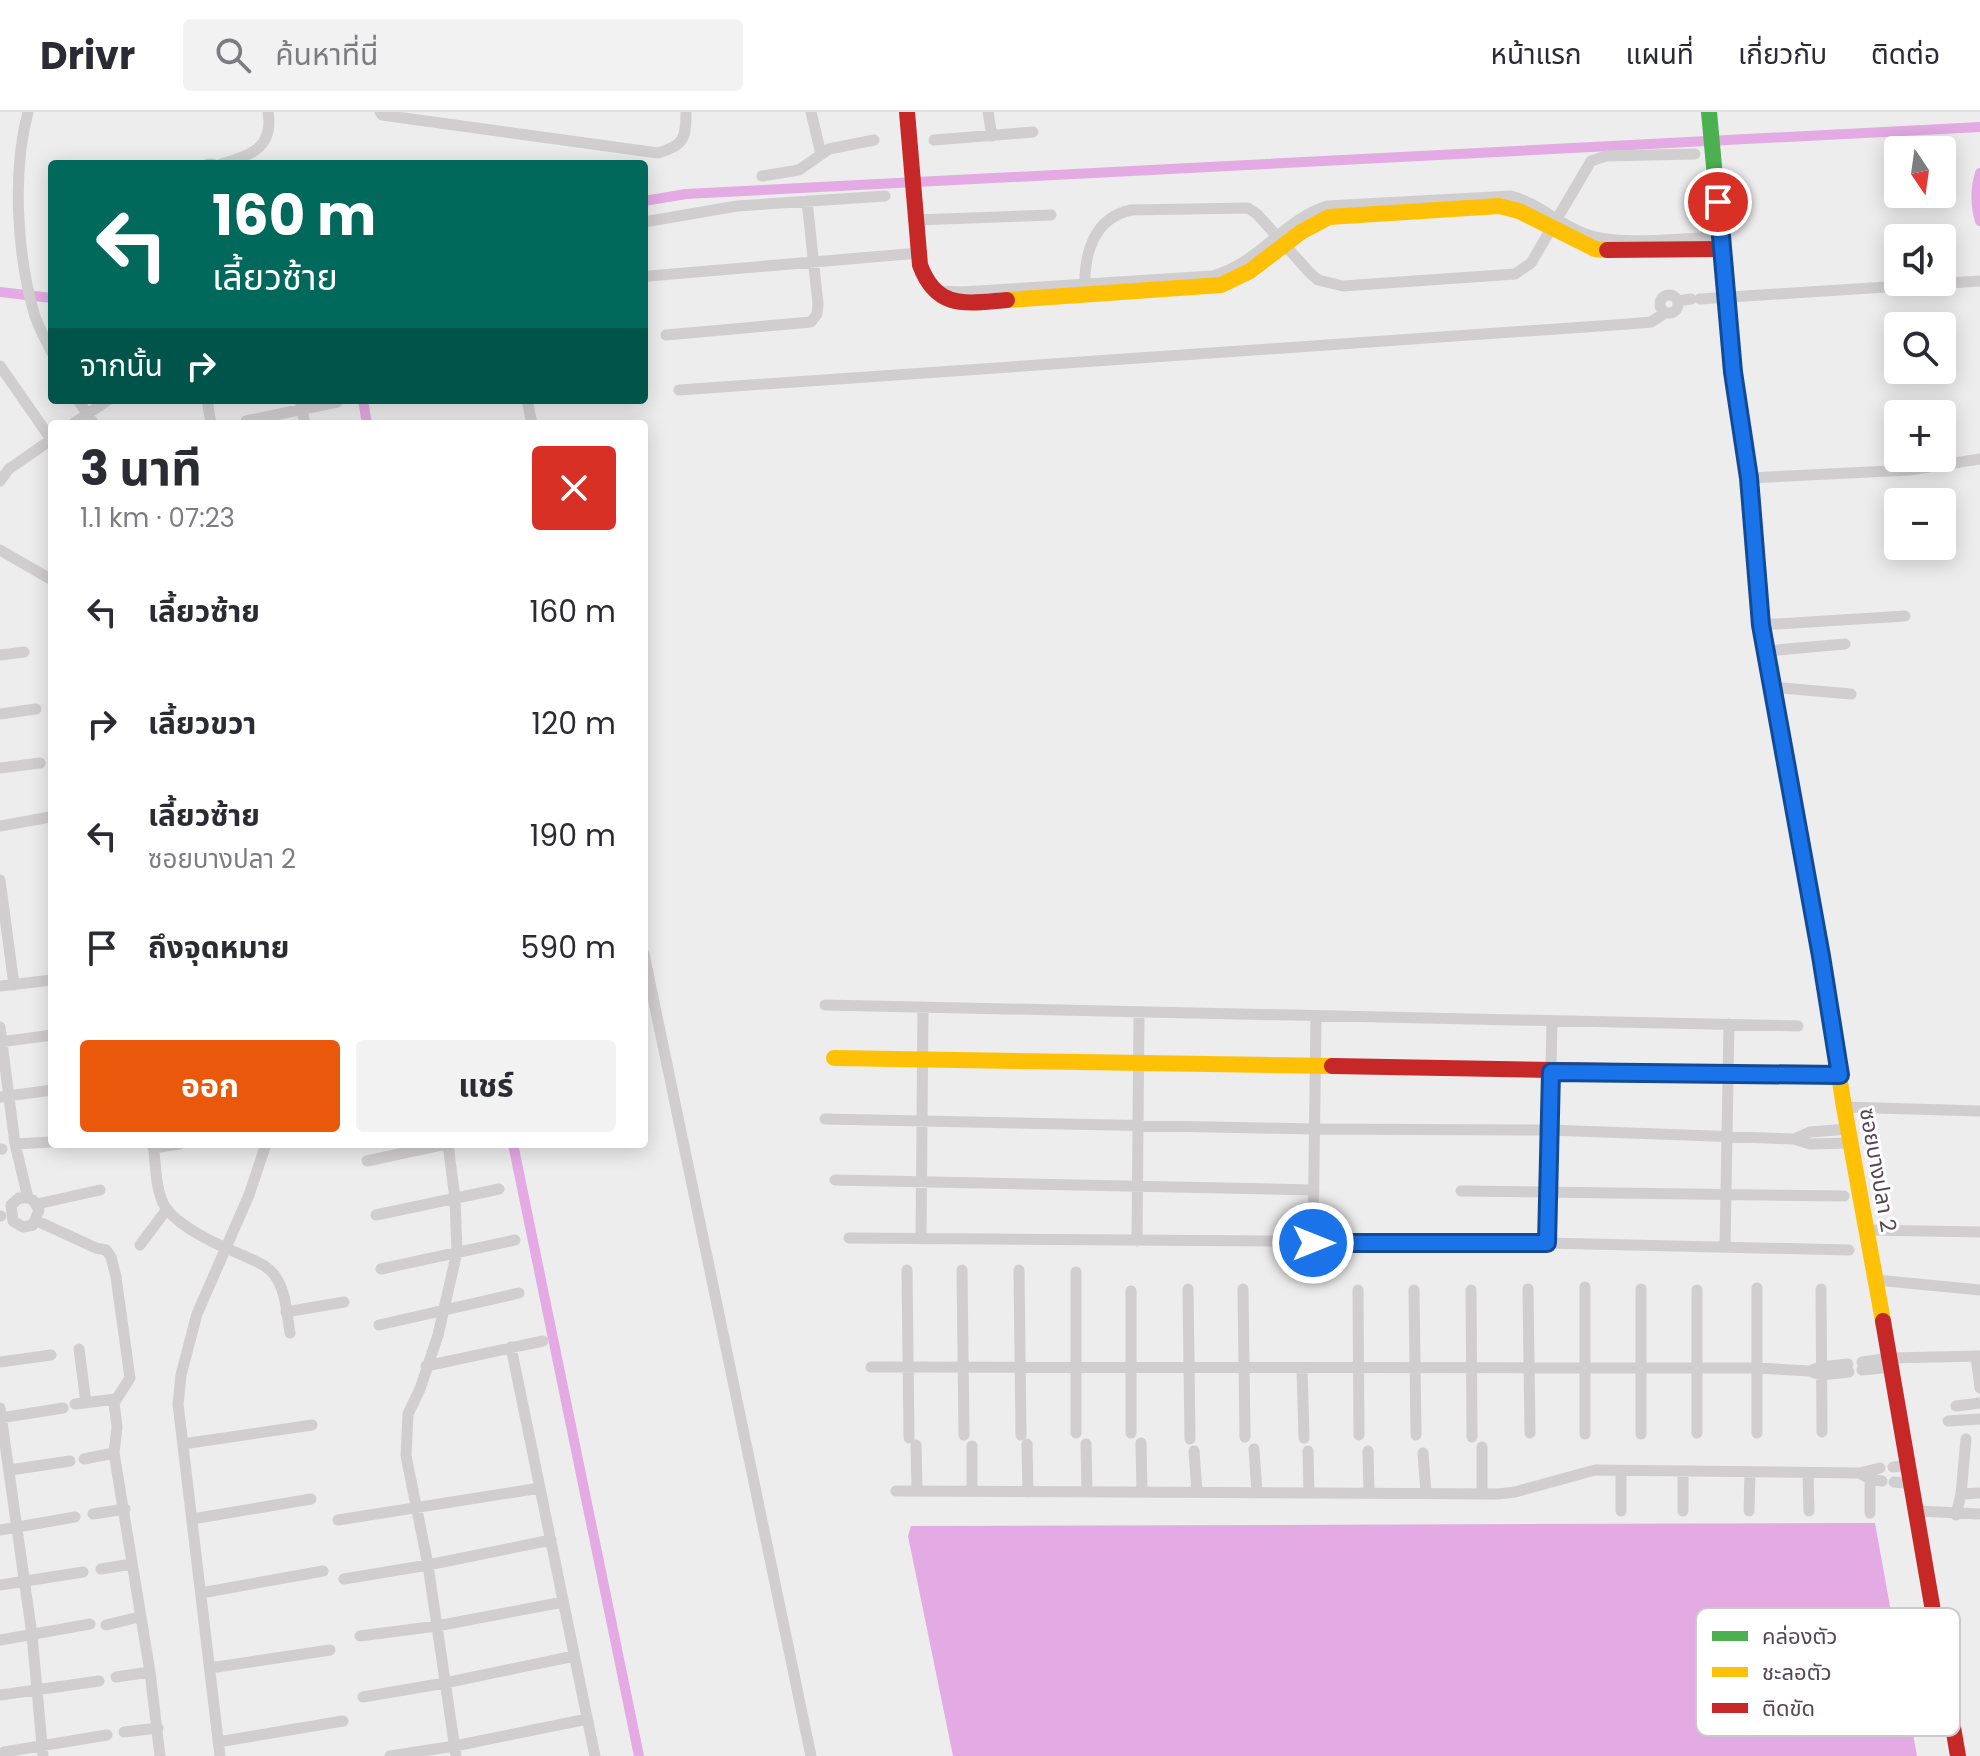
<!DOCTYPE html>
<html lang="th">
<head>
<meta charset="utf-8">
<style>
	:root { --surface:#fff; --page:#f2f2f3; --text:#2b2b33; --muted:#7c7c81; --line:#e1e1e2; --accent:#ea580c }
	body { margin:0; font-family:Poppins,"Noto Sans Thai",sans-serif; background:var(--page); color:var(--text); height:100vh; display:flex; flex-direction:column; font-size:30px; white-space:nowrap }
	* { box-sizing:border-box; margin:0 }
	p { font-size:26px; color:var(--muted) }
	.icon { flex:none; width:44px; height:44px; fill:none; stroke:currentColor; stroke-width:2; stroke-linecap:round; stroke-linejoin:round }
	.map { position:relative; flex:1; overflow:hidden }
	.panel { position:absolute; left:48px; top:308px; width:600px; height:728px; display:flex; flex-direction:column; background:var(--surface); border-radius:8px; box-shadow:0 4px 20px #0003 }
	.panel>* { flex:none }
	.banner { position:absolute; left:48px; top:48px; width:600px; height:244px; border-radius:8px; box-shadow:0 4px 20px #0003; background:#00695c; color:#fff; overflow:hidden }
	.needle { width:52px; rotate:167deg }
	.fabs { position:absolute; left:1884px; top:24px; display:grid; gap:16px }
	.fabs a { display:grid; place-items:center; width:72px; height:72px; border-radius:8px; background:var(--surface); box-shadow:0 4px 20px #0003; font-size:40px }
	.pin { position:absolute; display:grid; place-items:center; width:68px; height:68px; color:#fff; margin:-34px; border:4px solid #fff; border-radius:50%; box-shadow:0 2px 8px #0007 }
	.me { position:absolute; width:88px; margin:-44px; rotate:90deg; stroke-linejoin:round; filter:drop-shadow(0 0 6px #0008) }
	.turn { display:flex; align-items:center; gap:28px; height:168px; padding:0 32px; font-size:36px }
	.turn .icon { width:104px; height:104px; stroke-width:2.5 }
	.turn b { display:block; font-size:56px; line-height:68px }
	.then { display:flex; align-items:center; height:76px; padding:0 32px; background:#0003; gap:16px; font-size:30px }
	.round { display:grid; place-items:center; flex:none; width:84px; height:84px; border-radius:8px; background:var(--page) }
	.headline { display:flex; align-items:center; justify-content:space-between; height:136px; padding:0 32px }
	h1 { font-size:48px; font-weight:700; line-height:60px }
	.button { display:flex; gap:16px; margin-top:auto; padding:16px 32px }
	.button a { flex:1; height:92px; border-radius:8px; background:var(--accent); color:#fff; font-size:32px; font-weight:700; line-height:92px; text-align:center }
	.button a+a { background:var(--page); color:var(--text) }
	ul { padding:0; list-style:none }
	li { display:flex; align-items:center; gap:24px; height:112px; padding:0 32px }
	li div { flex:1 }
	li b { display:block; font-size:30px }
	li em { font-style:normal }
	header { display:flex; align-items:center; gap:48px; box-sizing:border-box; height:112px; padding:0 40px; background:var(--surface); border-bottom:2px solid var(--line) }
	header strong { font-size:38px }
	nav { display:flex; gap:44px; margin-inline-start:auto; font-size:28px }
	.search { width:560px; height:72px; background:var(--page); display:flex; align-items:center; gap:20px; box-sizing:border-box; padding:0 28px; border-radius:8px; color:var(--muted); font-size:30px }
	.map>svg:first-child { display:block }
	.water { fill:#e4aae4 }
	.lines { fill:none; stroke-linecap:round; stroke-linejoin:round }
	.canal { stroke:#e4aae4; stroke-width:10 }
	.street { stroke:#d1ced0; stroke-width:11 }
	.fast { stroke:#4caf50; stroke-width:16 }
	.slow { stroke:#ffc107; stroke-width:16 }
	.jam { stroke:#c62828; stroke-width:16 }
	.route-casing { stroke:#114b97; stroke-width:20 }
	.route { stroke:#1a73e8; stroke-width:14 }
	.labels { text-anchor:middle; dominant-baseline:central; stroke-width:6; stroke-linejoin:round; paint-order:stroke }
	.street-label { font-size:22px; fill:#564652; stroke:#fff }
	.key { fill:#fff; stroke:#ccc8cb; stroke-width:2 }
	.key-label { font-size:22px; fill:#564652 }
</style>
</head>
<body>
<header>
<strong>Drivr</strong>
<div class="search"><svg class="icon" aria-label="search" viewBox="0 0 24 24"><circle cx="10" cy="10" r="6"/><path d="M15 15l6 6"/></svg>ค้นหาที่นี่</div>
<nav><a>หน้าแรก</a><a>แผนที่</a><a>เกี่ยวกับ</a><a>ติดต่อ</a></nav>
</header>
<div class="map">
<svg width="1980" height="1644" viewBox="0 0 1980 1644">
	<rect width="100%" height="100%" fill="#ecedec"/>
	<path class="water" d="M1875,1411L1917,1644H953L908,1424L911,1414Z"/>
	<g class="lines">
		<path class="canal" d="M1980,61C1975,78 1975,92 1980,109
			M644,89L686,82L1980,15
			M0,180L52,186
			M363,288L367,312
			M513,1032L639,1644"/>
		<path class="street" d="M28,0C12,60 17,142 34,201C38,215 46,228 52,241
			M380,0L382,3L658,41C684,33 686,27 686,0
			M811,0L821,42
			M988,0L992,24
			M934,28L1033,20
			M208,52H213
			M221,52C251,43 274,36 268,0
			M762,64L799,58L829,37L874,28
			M916,108L1051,103
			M644,110L737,94L885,84
			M649,164L919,141
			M1085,175C1084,141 1094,106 1131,98L1248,96L1257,102L1310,161L1318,168L1343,174L1515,162L1531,151L1591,49L1606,44L1695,42
			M935,179L962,180L1212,164C1257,153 1283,108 1327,94L1511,84C1537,91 1558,111 1583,121C1617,135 1683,126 1720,125
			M1660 192a9 9 0 1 1 18 0a9 9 0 1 1-18 0Z
			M1700,187L1980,169
			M1678,189L1691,187
			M666,223L811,210L817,202L818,192L807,89
			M0,254L51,327
			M679,278L1628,212L1651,210L1665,201
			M78,288L94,312
			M207,288L211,312
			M300,288L305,312
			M527,288L532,312
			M246,309L337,290
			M73,312L108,288
			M1749,366L1910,358L1980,347
			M0,369L9,357L52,327
			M0,438L52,468
			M1761,513L1905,504
			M1765,539L1845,532
			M0,543L24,540
			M1771,575L1851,582
			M0,602L36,597
			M0,656L40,651
			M0,714L50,705
			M0,768L14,873
			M644,842L811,1644
			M0,874L52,868
			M825,893L1798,914
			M0,915L15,1032L28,1086L33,1088L39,1098L33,1113L23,1115L13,1109L11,1093L19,1086H28
			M0,930L52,923
			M0,985L52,978
			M1844,995L1980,999
			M825,1007L1314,1017L1549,1018L1794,1027
			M1848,1017L1810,1020L1794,1027L1810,1032L1851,1031
			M15,1032L52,1030
			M153,1032C156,1051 155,1076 164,1093C176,1114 220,1134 242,1143C255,1149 270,1154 277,1167C286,1181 287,1204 290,1221
			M448,1032L455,1087L457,1140L438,1223L420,1277L408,1302L406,1344L428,1453L456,1644
			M153,1036L180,1032
			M0,1037H2
			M367,1049L446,1032
			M835,1068L1314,1078
			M1461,1079L1844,1084
			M37,1092L100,1078
			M376,1103L499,1077
			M0,1104H1
			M37,1109L96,1136L106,1138L111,1145L116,1165L130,1266L114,1291L117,1315L114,1341L150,1560L160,1644
			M1867,1118L1980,1120
			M849,1126L1547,1131L1849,1138
			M921,1127L923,895
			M1137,1129L1139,900
			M1313,1131L1316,904
			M1547,1131L1552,909
			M140,1133L167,1097
			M1725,1134L1729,912
			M381,1157L515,1128
			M907,1158L909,1326
			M962,1158L964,1323
			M1019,1158L1021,1323
			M1876,1168L1980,1178
			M1585,1175V1322
			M1757,1176V1321
			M1188,1177L1190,1327
			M1243,1177L1245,1325
			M1528,1177L1530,1321
			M1821,1177L1822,1320
			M1358,1178L1359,1323
			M1414,1178L1416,1323
			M1471,1178L1472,1325
			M1697,1178V1321
			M1131,1179V1321
			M286,1200L344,1190
			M379,1213L519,1181
			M511,1235L595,1644
			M79,1237L86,1291
			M1976,1244L1980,1276
			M0,1250L51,1243
			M1862,1250L1890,1246L1980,1244
			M1848,1252L1821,1255L1809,1259L1821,1263L1849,1260
			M426,1254L543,1229
			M871,1255L1757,1256L1809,1259
			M1302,1256L1304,1326
			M1862,1258L1892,1255
			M75,1292L116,1287
			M1956,1294L1980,1291
			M0,1296L32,1523L43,1644
			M0,1306L63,1296
			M1948,1309L1980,1307
			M1076,1321V1160
			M1641,1322V1177
			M1141,1331L1142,1380
			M183,1332L312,1313
			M1027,1332L1028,1380
			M1086,1332L1087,1380
			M916,1333L917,1379
			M1482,1335V1382
			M1254,1337L1257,1381
			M1194,1339L1197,1380
			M1308,1339L1309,1381
			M1368,1339L1369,1381
			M1423,1341L1426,1381
			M84,1347L114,1341
			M1893,1355L1910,1353
			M1880,1356L1859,1361L1870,1367L1882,1369
			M10,1358L70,1349
			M1683,1359V1399
			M1808,1361L1809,1399
			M1870,1361V1401
			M1894,1370L1913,1372
			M896,1379L1498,1382L1515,1380L1595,1358L1859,1361
			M972,1379V1334
			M1961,1382L1966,1327
			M1621,1399V1359
			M1749,1399L1750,1360
			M1917,1399L1980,1402
			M93,1402L125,1397
			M1956,1403L1961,1382L1980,1381
			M192,1407L311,1387
			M338,1408L540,1376
			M0,1418L75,1405
			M101,1457L132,1452
			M344,1467L428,1453L551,1428
			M0,1473L83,1460
			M201,1481L323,1459
			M106,1513L139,1505
			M360,1524L437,1514L563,1490
			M0,1528L90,1512
			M210,1556L330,1538
			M116,1565L150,1560
			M0,1583L99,1569
			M363,1585L445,1571L574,1544
			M124,1620L158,1616
			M218,1630L343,1609
			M4,1640L107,1623
			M220,1644L178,1292L181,1263L197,1202L249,1083L266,1032
			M390,1644L455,1634L587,1607"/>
		<path class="fast" d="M1709,0L1733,260L1749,366L1761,513L1809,776"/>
		<path class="slow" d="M1007,188L1221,173L1250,159L1301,120L1329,105L1499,94L1519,99L1595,137L1607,138
			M1809,776L1844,995L1883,1209
			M834,946L1332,954"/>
		<path class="jam" d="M907,0L920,153C937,199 967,191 1007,188
			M1607,138L1721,137
			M1332,954L1840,963
			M1883,1209L1958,1644"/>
	</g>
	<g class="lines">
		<defs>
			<path id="route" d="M1313,1131H1547L1551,960L1840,963L1821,844L1761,513L1749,366L1733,260L1718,90"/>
		</defs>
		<use href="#route" class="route-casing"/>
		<use href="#route" class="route"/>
	</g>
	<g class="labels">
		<g class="street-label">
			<text transform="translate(1878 1058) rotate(80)">ซอยบางปลา 2</text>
		</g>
	</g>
	<rect x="1696" y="1496" width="264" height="128" rx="12" class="key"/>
	<rect x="1712" y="1519" width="36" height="10" fill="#4caf50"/>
	<rect x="1712" y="1555" width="36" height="10" fill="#ffc107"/>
	<rect x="1712" y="1591" width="36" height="10" fill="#c62828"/>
	<g class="key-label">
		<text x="1762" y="1532">คล่องตัว</text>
		<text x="1762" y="1568">ชะลอตัว</text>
		<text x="1762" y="1604">ติดขัด</text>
	</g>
</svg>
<div class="fabs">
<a><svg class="needle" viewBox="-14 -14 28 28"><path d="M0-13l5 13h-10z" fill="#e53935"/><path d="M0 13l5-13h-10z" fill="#7c7c81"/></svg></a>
<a><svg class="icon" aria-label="sound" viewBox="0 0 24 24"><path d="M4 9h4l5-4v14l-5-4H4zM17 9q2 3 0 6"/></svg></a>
<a><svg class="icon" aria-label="search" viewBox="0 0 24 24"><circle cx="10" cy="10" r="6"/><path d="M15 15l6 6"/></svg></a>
<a>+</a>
<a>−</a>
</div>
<div class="pin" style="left:1718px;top:90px;background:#d93025"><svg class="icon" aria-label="arrive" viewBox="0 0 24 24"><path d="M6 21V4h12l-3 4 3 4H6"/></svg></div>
<svg class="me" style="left:1313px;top:1131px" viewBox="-20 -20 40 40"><circle r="17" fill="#1a73e8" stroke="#fff" stroke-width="3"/><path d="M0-11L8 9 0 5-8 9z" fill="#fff"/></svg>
<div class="banner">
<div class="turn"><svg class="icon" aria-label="left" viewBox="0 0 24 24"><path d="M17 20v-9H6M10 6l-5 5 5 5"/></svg><div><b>160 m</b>เลี้ยวซ้าย</div></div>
<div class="then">จากนั้น<svg class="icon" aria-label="right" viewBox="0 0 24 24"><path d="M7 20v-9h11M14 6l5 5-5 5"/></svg></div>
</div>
<section class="panel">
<div class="headline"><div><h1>3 นาที</h1><p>1.1 km · 07:23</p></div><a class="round" style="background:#d93025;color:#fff"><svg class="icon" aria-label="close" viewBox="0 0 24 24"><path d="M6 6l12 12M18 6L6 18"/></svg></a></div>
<ul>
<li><svg class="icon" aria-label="left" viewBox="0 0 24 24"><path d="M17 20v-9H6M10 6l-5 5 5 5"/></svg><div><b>เลี้ยวซ้าย</b></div><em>160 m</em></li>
<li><svg class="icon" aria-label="right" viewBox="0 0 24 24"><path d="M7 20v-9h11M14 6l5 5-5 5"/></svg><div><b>เลี้ยวขวา</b></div><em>120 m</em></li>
<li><svg class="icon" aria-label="left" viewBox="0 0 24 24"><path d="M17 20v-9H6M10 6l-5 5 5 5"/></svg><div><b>เลี้ยวซ้าย</b><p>ซอยบางปลา 2</p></div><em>190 m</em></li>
<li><svg class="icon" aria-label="arrive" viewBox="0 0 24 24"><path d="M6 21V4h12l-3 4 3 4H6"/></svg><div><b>ถึงจุดหมาย</b></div><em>590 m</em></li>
</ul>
<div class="button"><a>ออก</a><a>แชร์</a></div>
</section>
</div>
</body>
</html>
